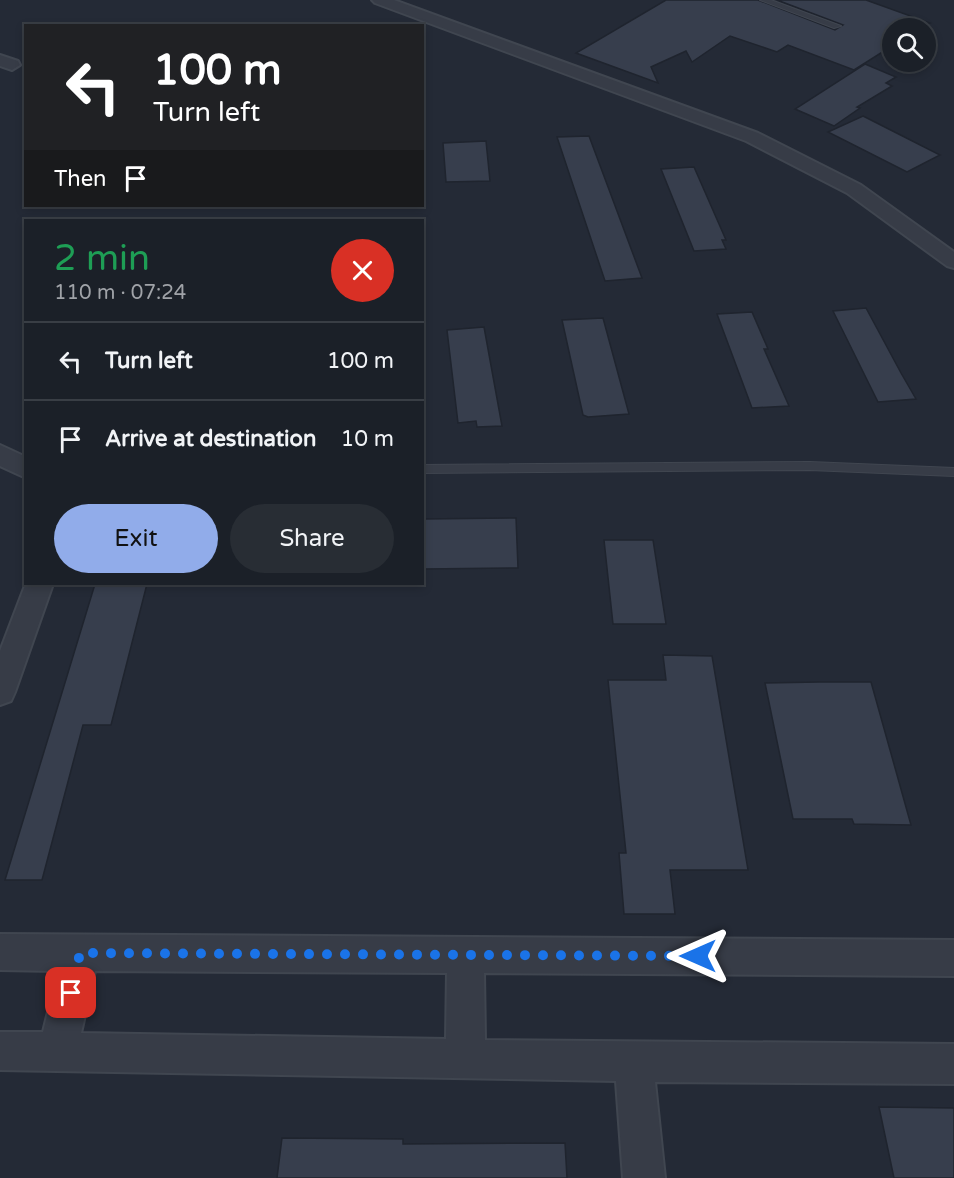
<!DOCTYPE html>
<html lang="en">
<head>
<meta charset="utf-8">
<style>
	:root { --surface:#1b2028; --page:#282d34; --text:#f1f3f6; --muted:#a0a3a8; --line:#393e45; --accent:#91acea }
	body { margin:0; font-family:"Varela Round",sans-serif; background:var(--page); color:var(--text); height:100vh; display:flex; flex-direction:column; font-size:22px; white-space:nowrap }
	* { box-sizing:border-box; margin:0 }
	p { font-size:20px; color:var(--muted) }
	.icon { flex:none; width:33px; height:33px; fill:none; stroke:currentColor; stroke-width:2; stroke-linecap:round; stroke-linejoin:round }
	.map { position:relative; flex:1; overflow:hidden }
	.sheet { position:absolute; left:24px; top:219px; width:400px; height:366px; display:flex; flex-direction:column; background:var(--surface); border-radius:0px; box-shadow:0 3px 9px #0003,0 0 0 2px var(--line) }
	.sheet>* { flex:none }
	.hud { position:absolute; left:24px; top:24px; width:400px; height:183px; border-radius:0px; box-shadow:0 3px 9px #0003,0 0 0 2px var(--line); background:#202124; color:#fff; overflow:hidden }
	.tools { position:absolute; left:882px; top:18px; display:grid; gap:12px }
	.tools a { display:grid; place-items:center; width:54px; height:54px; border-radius:50%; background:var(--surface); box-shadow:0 3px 9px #0003,0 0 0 2px var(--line); font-size:30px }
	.pin { position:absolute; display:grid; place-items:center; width:51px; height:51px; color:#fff; margin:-26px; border-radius:12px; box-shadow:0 3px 9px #0006 }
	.me { position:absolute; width:66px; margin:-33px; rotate:270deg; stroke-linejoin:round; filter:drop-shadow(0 0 4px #0008) }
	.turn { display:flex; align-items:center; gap:21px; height:126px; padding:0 30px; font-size:27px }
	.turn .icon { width:78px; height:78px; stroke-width:2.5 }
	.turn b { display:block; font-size:42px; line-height:51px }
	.then { display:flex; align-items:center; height:57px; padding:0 30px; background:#0003; gap:12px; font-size:22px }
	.round { display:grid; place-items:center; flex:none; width:63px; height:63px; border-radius:32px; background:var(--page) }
	.overview { display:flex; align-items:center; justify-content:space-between; height:102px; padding:0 30px }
	h1 { font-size:36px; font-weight:600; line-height:45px; color:#1e9e55 }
	.primary-button { display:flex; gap:12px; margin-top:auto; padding:12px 30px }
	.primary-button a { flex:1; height:69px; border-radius:36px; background:var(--accent); color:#111; font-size:24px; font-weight:600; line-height:69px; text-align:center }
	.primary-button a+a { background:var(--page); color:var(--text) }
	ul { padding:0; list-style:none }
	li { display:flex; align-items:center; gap:18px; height:78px; padding:0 30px; border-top:2px solid var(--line) }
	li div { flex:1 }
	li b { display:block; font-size:22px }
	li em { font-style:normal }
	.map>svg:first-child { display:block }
	.building { fill:#373e4d; stroke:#1f242e; stroke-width:1.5 }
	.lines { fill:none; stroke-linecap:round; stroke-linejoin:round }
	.service-casing { stroke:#404650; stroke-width:2 }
	.minor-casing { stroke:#404650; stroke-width:4 }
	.service { fill:#373c47; fill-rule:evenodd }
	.minor { fill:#373c47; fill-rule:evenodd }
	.route { stroke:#1a73e8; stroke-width:10; stroke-dasharray:0 18 }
</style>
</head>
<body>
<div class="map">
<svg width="954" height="1178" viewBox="0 0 954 1178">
	<rect width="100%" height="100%" fill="#242a36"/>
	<path class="building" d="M666,0H758L835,30L843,25L777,0H866L930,23L920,28H892V46L854,70L788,45L777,52L730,36L692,62L686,51L651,67L658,83L576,53Z
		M865,64L896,77L886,83L892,86L857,107L860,108L834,126L795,109Z
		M863,116L940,155L907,172L828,132Z
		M589,136L642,278L605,281L557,137Z
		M486,141L490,181L446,182L443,143Z
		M694,167L726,240H722L726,249L694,251L661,169Z
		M866,308L901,373L916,399L878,402L833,311Z
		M752,312L768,349H764L789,406L752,408L717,314Z
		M603,318L629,414L588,417L583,415L562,320Z
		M484,327L502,426L477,427L476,421L458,423L447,330Z
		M516,518L518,568L423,569V519Z
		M604,540H653L666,624H613Z
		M95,584H147L111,725H83L42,880H5Z
		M663,655L712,656L748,870H670L675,914H624L619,853H626L608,680H666Z
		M819,682H871L911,825L854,824L852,819H793L765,683Z
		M879,1107L954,1108V1178H894Z
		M282,1138L403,1139V1144L565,1143L567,1178H277Z"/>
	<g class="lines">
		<defs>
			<path id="service" d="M760,0H771L841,26L834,28Z
				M810,462L954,468V476L810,470L423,473V465Z"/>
			<path id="minor" d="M372,0H394L758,133L861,185L954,252V268L947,266L847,193L746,141L375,3Z
				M0,55L18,61L20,65L12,70L0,66Z
				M0,445L26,457V478L0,466Z
				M26,583L53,584L15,692L11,701L0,705V651Z
				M0,934L954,940V976L484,973L485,1040L954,1044V1084L655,1082L665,1178H623L616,1081L0,1070V1032H43L58,971L0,970ZM95,971L447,973L446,1039L81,1033Z"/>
		</defs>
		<use href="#service" class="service-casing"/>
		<use href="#minor" class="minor-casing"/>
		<use href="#service" class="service"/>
		<use href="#minor" class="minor"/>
	</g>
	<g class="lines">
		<path class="route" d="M71,993L80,953L698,956"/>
	</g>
</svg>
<div class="tools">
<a><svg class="icon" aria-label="search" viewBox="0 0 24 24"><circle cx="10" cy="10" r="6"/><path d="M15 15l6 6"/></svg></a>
</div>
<div class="pin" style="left:71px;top:993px;background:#d93025"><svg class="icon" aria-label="arrive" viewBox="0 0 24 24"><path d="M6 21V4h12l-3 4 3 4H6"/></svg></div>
<svg class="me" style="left:698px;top:956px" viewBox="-20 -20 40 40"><path d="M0-17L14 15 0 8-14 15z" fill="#1a73e8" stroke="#fff" stroke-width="4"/></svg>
<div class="hud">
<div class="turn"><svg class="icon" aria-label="left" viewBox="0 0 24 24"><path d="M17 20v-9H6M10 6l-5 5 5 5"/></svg><div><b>100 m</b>Turn left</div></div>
<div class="then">Then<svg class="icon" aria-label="arrive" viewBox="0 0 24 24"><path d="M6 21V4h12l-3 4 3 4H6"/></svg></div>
</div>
<section class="sheet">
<div class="overview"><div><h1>2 min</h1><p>110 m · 07:24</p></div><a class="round" style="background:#d93025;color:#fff"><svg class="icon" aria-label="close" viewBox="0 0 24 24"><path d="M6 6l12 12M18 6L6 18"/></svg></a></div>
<ul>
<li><svg class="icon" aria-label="left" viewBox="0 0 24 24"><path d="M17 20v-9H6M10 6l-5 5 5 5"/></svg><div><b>Turn left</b></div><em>100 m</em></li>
<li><svg class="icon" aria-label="arrive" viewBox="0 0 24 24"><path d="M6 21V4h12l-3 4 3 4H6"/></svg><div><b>Arrive at destination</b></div><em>10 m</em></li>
</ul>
<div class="primary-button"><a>Exit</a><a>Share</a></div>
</section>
</div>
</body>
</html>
